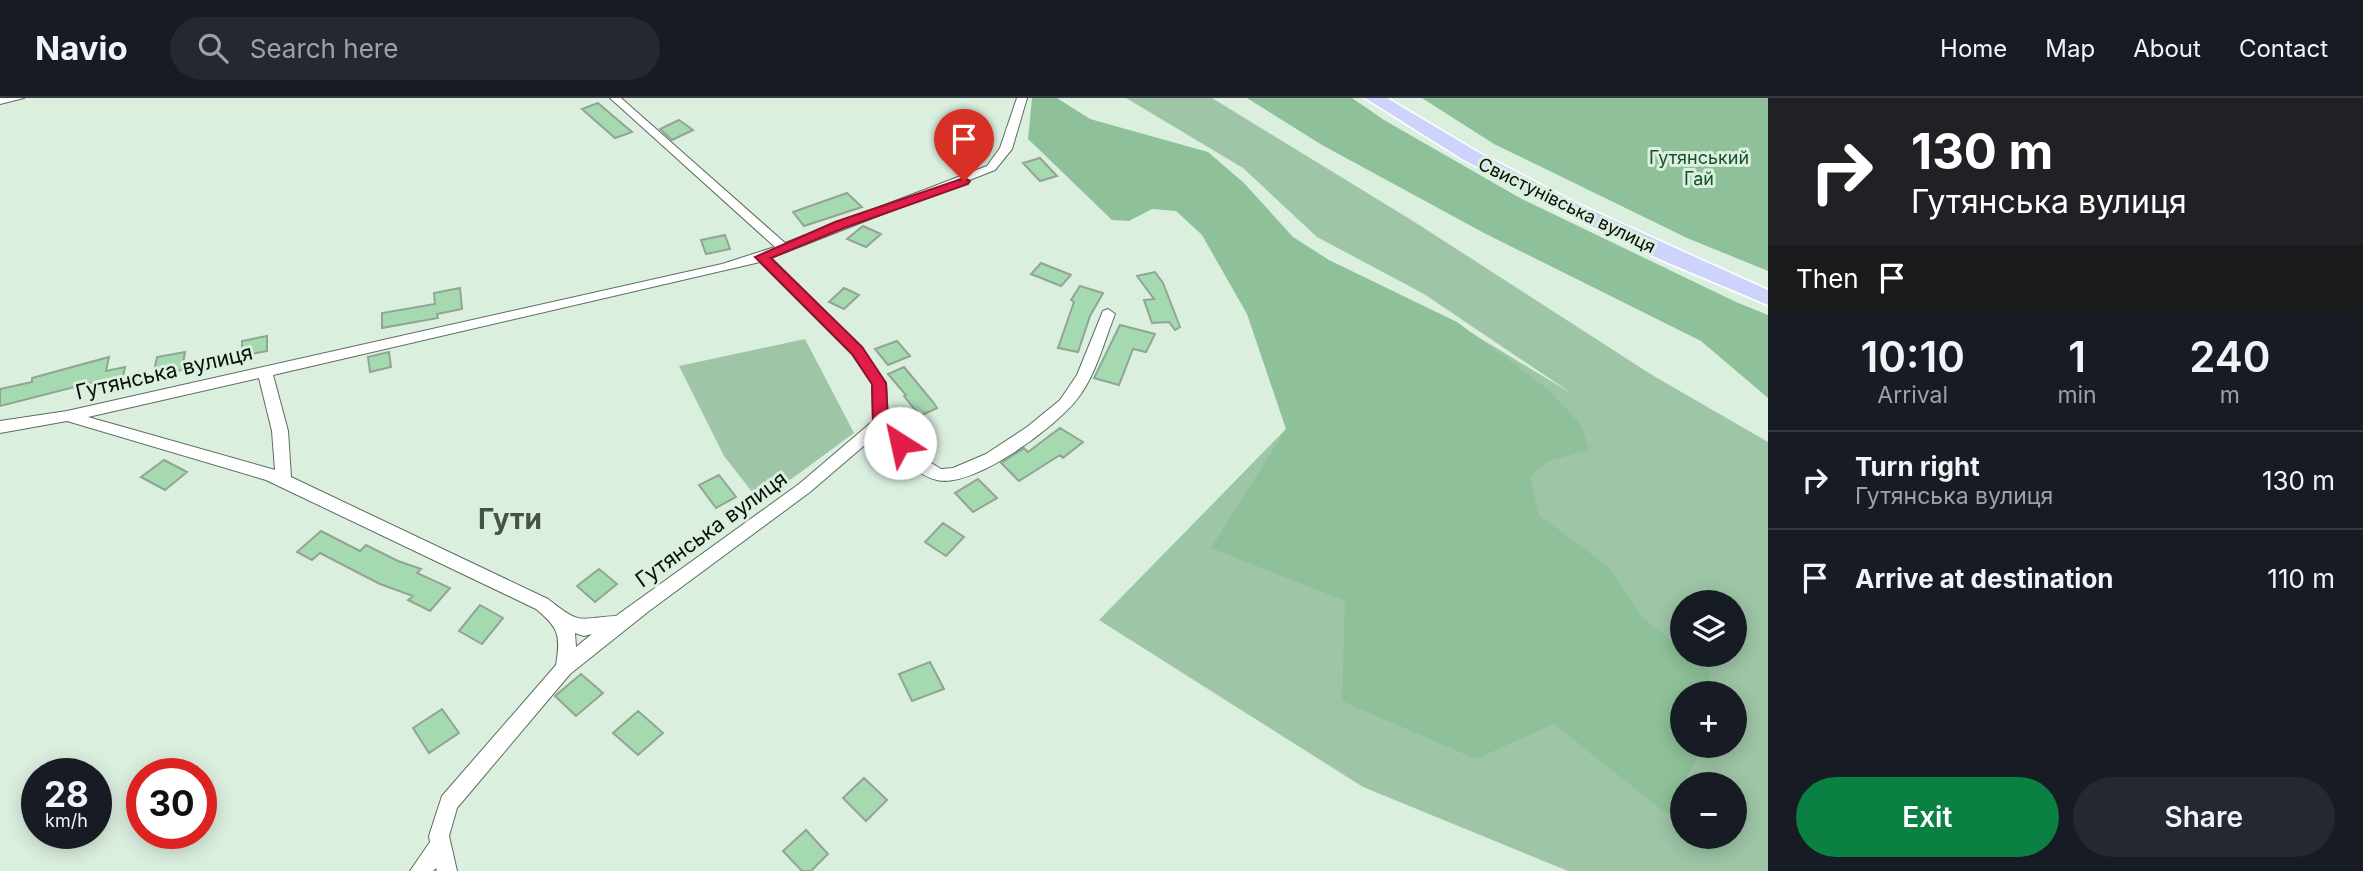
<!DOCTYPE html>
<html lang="en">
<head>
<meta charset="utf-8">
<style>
	:root { --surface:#171b24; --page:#242831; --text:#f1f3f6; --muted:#9ea1a6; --line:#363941; --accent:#0b8043 }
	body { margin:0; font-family:Inter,sans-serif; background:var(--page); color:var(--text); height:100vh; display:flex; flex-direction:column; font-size:26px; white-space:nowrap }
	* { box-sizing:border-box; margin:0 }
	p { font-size:23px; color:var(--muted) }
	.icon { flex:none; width:38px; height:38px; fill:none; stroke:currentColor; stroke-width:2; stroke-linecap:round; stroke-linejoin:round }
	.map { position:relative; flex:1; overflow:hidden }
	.panel { display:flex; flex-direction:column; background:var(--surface); width:595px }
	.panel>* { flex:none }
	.top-card { background:#202124; color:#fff; overflow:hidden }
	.fabs { position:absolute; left:1670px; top:492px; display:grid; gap:14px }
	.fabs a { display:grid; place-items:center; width:77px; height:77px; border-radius:50%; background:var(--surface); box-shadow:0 4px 18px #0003; font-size:35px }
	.speed { position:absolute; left:21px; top:660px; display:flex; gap:14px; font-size:35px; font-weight:700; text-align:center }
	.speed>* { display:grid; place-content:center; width:91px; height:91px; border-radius:50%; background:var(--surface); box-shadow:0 4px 18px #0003; line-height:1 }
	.speed small { font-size:18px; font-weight:400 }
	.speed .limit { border:10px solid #d22; background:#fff; color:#111 }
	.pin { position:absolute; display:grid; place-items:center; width:60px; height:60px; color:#fff; margin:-72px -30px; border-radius:50% 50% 50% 0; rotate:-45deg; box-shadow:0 0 7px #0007 }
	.pin .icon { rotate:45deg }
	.me { position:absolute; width:77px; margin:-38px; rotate:325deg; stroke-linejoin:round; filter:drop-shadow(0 0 5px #0008) }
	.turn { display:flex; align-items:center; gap:24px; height:147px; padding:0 28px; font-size:32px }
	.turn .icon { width:91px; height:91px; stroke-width:2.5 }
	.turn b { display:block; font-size:49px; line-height:60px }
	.then { display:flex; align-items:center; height:66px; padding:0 28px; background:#0003; gap:14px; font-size:26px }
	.eta { display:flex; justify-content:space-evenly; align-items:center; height:119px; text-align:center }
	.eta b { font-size:42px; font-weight:600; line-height:49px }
	.button { display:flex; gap:14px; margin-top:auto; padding:14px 28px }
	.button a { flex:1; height:80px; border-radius:42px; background:var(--accent); color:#fff; font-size:28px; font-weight:600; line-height:80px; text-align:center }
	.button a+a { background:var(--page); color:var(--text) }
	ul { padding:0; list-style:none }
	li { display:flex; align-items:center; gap:21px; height:98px; padding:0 28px; border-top:2px solid var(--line) }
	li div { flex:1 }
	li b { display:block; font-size:26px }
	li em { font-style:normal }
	header { display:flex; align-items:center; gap:42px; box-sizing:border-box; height:98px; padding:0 35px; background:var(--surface); border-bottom:2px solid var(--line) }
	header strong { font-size:33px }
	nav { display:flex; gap:38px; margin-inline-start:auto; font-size:24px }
	.search { width:490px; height:63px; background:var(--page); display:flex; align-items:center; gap:18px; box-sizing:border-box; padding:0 24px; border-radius:38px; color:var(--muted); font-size:26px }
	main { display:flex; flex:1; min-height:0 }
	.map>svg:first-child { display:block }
	.green { fill:#9ec5a6; fill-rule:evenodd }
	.forest { fill:#8ec199 }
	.building { fill:#a5d9b0; stroke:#91a495; stroke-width:2 }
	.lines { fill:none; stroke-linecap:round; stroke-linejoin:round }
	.minor-casing { stroke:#5c6d5f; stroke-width:2 }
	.primary-casing { stroke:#fff; stroke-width:3 }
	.minor { fill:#fff; fill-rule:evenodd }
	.primary { fill:#ced3fc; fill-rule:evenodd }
	.route { fill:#e11d48; stroke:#92132f; stroke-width:2 }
	.labels { text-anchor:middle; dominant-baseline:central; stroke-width:6; stroke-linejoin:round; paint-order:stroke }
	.far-park-label { font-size:18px; fill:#164f29; stroke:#dbefdf }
	.far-street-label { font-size:18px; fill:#080f0a; stroke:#dbefdf }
	.street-label { font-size:21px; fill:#080f0a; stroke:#dbefdf }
	.district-label { font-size:28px; font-weight:bold; fill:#435447; stroke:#dbefdf }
</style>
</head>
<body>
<header>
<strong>Navio</strong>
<div class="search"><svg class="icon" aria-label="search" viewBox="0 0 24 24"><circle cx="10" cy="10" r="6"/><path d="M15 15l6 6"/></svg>Search here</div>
<nav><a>Home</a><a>Map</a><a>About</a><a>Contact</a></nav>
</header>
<main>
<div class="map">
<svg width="1768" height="773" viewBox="0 0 1768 773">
	<rect width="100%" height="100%" fill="#dbefdf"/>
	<path class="green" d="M1126,0H1212L1413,123L1652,277L1768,344V773H1568L1363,689L1099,522L1286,331L1447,220L1574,297L1424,196L1317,139L1243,70ZM1682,504H1734V556H1682ZM1682,595H1734V648H1682ZM1682,686H1734V738H1682Z
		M805,241L854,335L760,404L724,358L679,268Z"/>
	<path class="forest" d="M1032,0H1057L1090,21L1208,54L1244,85L1293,139L1329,162L1457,224L1548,291L1581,327L1589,352L1549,363L1530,378L1539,417L1609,469L1642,519L1682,551V556L1688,557L1710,574L1709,595H1682V648H1703L1668,717L1554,626L1476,661L1342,603L1345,503L1211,450L1286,331L1247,216L1202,137L1176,113L1152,111L1129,123L1112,122L1028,41Z
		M1247,0H1352L1384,22L1520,100L1736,204L1768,217V300L1701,243L1484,135L1322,47Z
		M1422,0H1768V173L1687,140L1494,46Z"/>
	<path class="building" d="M598,5L619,23L632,34L615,40L582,11Z
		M679,22L693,32L672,42L660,31Z
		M1040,60L1057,78L1040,83L1023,65Z
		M847,95L862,109L804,128L793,114Z
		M863,128L881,136L866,149L847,141Z
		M725,137L730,151L706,156L701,142Z
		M1041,165L1071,177L1061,188L1031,176Z
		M1155,174L1163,185L1180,229L1175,232L1169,224L1152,225L1144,202L1154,201L1137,178Z
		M1080,188L1103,195L1090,218L1078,254L1058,250L1074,204L1071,202Z
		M460,190L462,211L437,216L438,220L382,230V215L435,206L434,195Z
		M844,190L859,197L844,211L829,204Z
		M1120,227L1155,236L1146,254L1133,251L1119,287L1094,280Z
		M267,238V253L242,258V243Z
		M897,243L910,258L888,267L875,251Z
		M185,254L182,272L153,278L157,259Z
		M389,254L391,269L370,274L368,259Z
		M109,259L106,273L125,269L122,284L97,290L98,283L0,308V291L32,284V280Z
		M904,269L933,304L937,310L920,318L904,298L906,297L888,276Z
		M1060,330L1083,344L1063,360L1060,357L1019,383L1001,365L1024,350L1028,354Z
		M164,362L187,374L165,392L141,379Z
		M719,377L736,399L716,410L699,387Z
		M978,381L997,400L973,414L955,395Z
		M943,425L964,439L946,458L925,444Z
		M321,433L360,453L366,447L398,463L421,471L417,475L450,490L430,513L408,502L413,498L380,486L320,455L312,462L297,454Z
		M599,471L617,486L595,504L577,488Z
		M480,507L503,520L482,546L459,533Z
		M930,564L944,591L912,603L899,576Z
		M581,576L603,595L576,618L555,598Z
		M442,611L459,635L429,655L413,630Z
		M638,613L663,635L638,657L613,635Z
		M864,680L887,702L866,723L843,700Z
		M806,732L828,756L811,773H802L783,753Z"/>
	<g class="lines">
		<defs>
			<path id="minor" d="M0,0H24L0,6Z
				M610,0H621L785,145L987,68L1000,50L1017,0H1027L1012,51L995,72L771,160L862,250L886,285L888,323L920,358L941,371L953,370L986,356L1027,329L1060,302L1077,277L1103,213L1108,211L1115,216C1104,244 1096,276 1078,300C1057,328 973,391 937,382C912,376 896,353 880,334L810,394L649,513L570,576L457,710L449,738L457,773H437L436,770L433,773H410L430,744L429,738L442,698L556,567C561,537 559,530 536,511L266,382L67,323L0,335V323L67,313L722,166L775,149ZM760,164L852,256L872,286L873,323L799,386L616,518C577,520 582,528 548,501L291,379L288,333L273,277ZM259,280L272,333L275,372L88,319ZM575,535L584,538L592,536L576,549Z"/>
			<path id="primary" d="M1365,0H1387L1476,53L1574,104L1768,192V207L1659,161L1559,113L1462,61Z"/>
		</defs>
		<use href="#minor" class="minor-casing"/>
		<use href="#primary" class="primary-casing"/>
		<use href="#minor" class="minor"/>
		<use href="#primary" class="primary"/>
	</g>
	<path class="route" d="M964,80L970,83L968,86L844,130L771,160L862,249L886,285L888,323L907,345L900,351L894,349L873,325L872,286L852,256L755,159L835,124Z"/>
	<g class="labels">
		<g class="far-park-label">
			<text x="1699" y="59">Гутянський<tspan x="1699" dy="21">Гай</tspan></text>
		</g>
		<g class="far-street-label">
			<text transform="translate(1567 107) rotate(26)">Свистунівська вулиця</text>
		</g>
		<g class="street-label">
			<text transform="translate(164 274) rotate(-13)">Гутянська вулиця</text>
			<text transform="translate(711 431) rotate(-36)">Гутянська вулиця</text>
		</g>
		<g class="district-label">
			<text x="510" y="421">Гути</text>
		</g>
	</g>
</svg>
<div class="fabs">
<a><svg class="icon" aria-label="layers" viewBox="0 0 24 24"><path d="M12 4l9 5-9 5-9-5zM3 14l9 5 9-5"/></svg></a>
<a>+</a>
<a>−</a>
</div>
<div class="speed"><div>28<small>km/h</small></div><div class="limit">30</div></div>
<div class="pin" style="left:964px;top:83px;background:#d93025"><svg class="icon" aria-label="arrive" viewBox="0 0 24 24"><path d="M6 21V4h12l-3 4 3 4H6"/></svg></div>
<svg class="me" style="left:900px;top:345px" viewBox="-20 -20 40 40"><circle r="19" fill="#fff"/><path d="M0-13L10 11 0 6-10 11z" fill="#e11d48"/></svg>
</div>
<section class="panel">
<div class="top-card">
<div class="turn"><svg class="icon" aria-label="right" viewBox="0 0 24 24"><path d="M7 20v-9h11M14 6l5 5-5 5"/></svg><div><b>130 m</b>Гутянська вулиця</div></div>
<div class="then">Then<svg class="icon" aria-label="arrive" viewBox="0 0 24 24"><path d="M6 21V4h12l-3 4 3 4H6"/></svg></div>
</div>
<div class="eta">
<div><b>10:10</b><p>Arrival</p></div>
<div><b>1</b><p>min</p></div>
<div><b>240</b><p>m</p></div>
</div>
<ul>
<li><svg class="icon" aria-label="right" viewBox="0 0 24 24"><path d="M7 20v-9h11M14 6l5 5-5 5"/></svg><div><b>Turn right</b><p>Гутянська вулиця</p></div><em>130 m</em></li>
<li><svg class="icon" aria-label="arrive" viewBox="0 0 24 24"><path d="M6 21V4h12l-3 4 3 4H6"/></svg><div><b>Arrive at destination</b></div><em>110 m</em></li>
</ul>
<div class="button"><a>Exit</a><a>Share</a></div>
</section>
</main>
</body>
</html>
